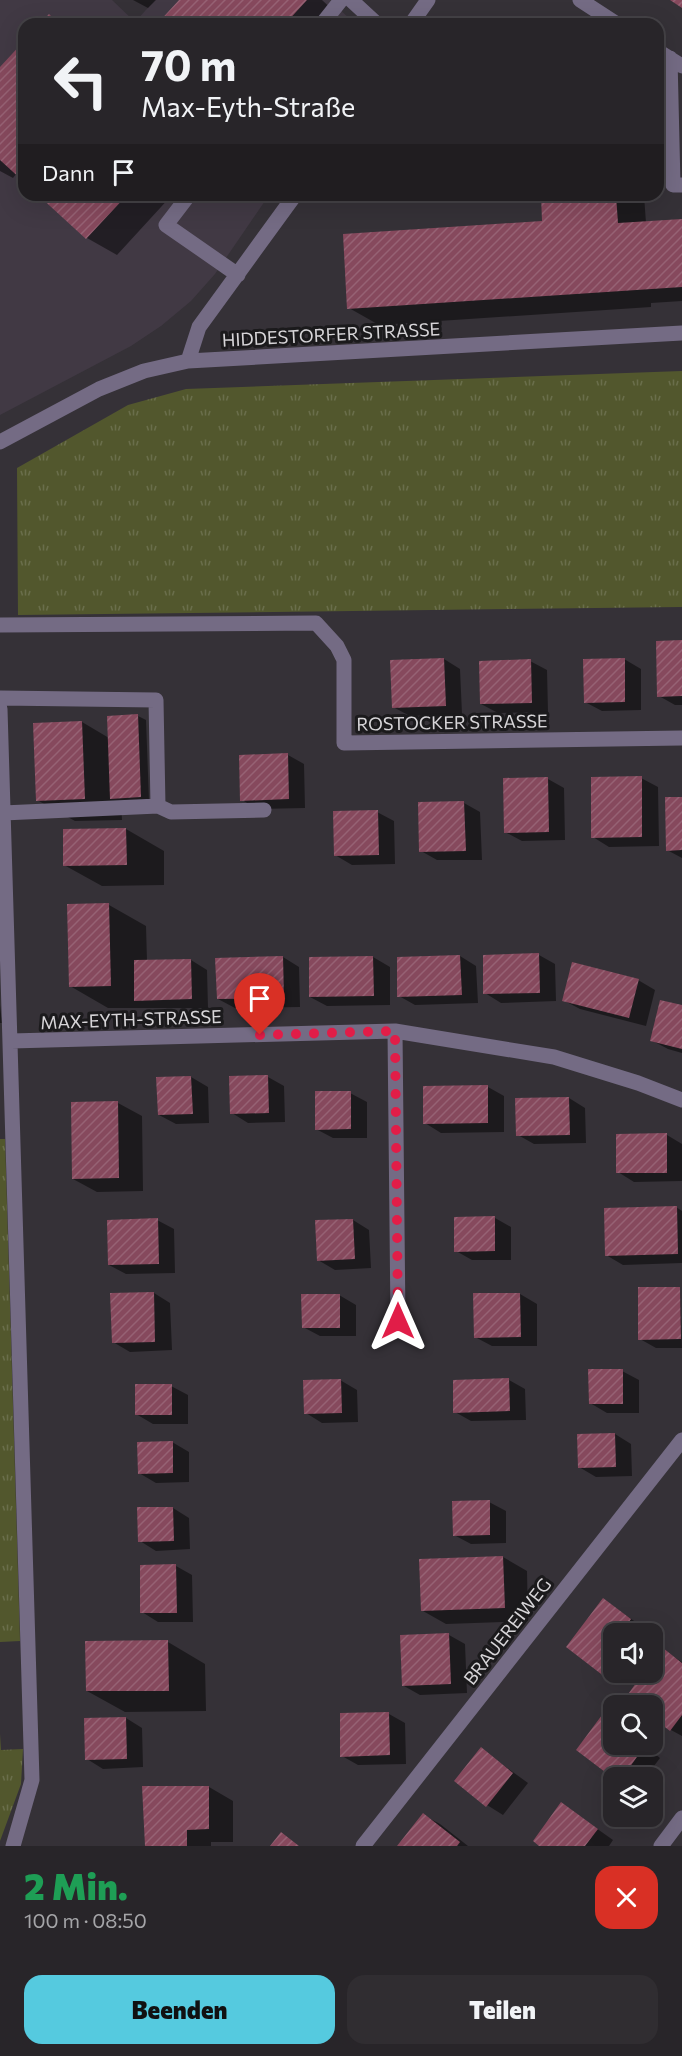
<!DOCTYPE html>
<html lang="de">
<head>
<meta charset="utf-8">
<style>
	:root { --surface:#282529; --page:#302d31; --text:#f1f3f6; --muted:#a5a5a8; --line:#444246; --accent:#55cadf }
	body { margin:0; font-family:Commissioner,sans-serif; background:var(--page); color:var(--text); height:100vh; display:flex; flex-direction:column; font-size:22px; white-space:nowrap }
	* { box-sizing:border-box; margin:0 }
	p { font-size:20px; color:var(--muted) }
	.icon { flex:none; width:33px; height:33px; fill:none; stroke:currentColor; stroke-width:2; stroke-linecap:round; stroke-linejoin:round }
	.map { position:relative; height:1846px; overflow:hidden }
	.details { display:flex; flex-direction:column; background:var(--surface); flex:1 }
	.details>* { flex:none }
	.banner { position:absolute; left:18px; top:18px; width:646px; height:183px; border-radius:18px; box-shadow:0 6px 24px #0002,0 0 0 2px var(--line); background:#282529; color:var(--text); overflow:hidden }
	.fabs { position:absolute; left:603px; top:1623px; display:grid; gap:12px }
	.fabs a { display:grid; place-items:center; width:60px; height:60px; border-radius:12px; background:var(--surface); box-shadow:0 6px 24px #0002,0 0 0 2px var(--line); font-size:30px }
	.pin { position:absolute; display:grid; place-items:center; width:51px; height:51px; color:#fff; margin:-62px -26px; border-radius:50% 50% 50% 0; rotate:-45deg; box-shadow:0 0 6px #0007 }
	.pin .icon { rotate:45deg }
	.me { position:absolute; width:66px; margin:-33px; rotate:0deg; stroke-linejoin:round; filter:drop-shadow(0 0 4px #0008) }
	.turn { display:flex; align-items:center; gap:21px; height:126px; padding:0 24px; font-size:27px }
	.turn .icon { width:78px; height:78px; stroke-width:2.5 }
	.turn b { display:block; font-size:42px; line-height:51px }
	.then { display:flex; align-items:center; height:57px; padding:0 24px; background:#0003; gap:12px; font-size:22px }
	.round { display:grid; place-items:center; flex:none; width:63px; height:63px; border-radius:18px; background:var(--page) }
	.headline { display:flex; align-items:center; justify-content:space-between; height:102px; padding:0 24px }
	h1 { font-size:36px; font-weight:800; line-height:45px; color:#1e9e55 }
	.button { display:flex; gap:12px; margin-top:auto; padding:12px 24px }
	.button a { flex:1; height:69px; border-radius:18px; background:var(--accent); color:#111; font-size:24px; font-weight:800; line-height:69px; text-align:center }
	.button a+a { background:var(--page); color:var(--text) }
	.map>svg:first-child { display:block }
	.built { fill:#413944 }
	.grass { fill:url(#grass-tufts) }
	.shadow { fill:#0007 }
	.building { fill:url(#building-hatch) }
	.lines { fill:none; stroke-linecap:round; stroke-linejoin:round }
	.minor { stroke:#746b84; stroke-width:15 }
	.route { stroke:#e11d48; stroke-width:10; stroke-dasharray:0 18 }
	.labels { text-anchor:middle; dominant-baseline:central; stroke-width:6; stroke-linejoin:round; paint-order:stroke }
	.street-label { font-size:18px; fill:#d7d5d8; stroke:#1b1a1c }
</style>
</head>
<body>
<div class="map">
<svg width="682" height="1846" viewBox="0 0 682 1846">
	<defs>
		<pattern id="grass-tufts" width="24" height="20" patternUnits="userSpaceOnUse" patternTransform="scale(1.5)"><rect width="24" height="20" fill="#52572d"/><path d="M3 7l-1-3M5 7V3M7 7l1-3M15 17l-1-3M17 17v-4M19 17l1-3" fill="none" stroke="#6a6e4b"/></pattern>
		<pattern id="building-hatch" width="6" height="6" patternUnits="userSpaceOnUse" patternTransform="scale(1.5)"><rect width="6" height="6" fill="#86495d"/><path d="M-1 1l2-2M0 6l6-6M5 7l2-2" fill="none" stroke="#966274"/></pattern>
	</defs>
	<rect width="100%" height="100%" fill="#353137"/>
	<path class="built" d="M0,0H112L135,22L155,0H330L355,24H24V195H269L215,274L191,301L161,326L131,346L0,415Z"/>
	<path class="grass" d="M682,371V607L18,615L17,468L128,405L186,389Z
		M0,1139H5L20,1641L0,1642Z
		M0,1734L1,1750L23,1749L21,1784L0,1841Z"/>
	<path class="shadow" d="M133,0H156L148,8Z
		M181,0H322L338,15L330,24H159Z
		M24,43V180L17,173L13,178L0,171V69Z
		M41,195H172L117,255L87,238Z
		M542,195H644L646,223L682,220V301L651,303V307L379,325L349,308L544,222Z
		M682,642V705H675L659,696Z
		M444,659L460,669L462,714L410,716L393,707Z
		M624,659L641,669V710L602,711L585,702Z
		M530,661L547,670L548,712L498,713L481,704Z
		M138,716L146,720L149,801L121,802L122,820L75,821L37,800L82,722L109,738Z
		M288,755L304,764L305,808L258,809L242,800Z
		M641,778L658,787L659,846L609,847L593,837Z
		M548,779L564,788L565,840L522,841L505,832Z
		M682,799V858L667,850Z
		M464,803L480,812L482,860H437L421,851Z
		M377,812L394,821L395,864L352,865L335,855Z
		M126,829L164,851V885L102,886L64,865V830Z
		M109,905L146,926L147,961L191,960L207,970L208,1008H108L70,986Z
		M539,955L555,964L556,1001L501,1003L485,993Z
		M460,956L476,966L478,1003L415,1005L399,996Z
		M283,957L299,967L300,1007L235,1008L218,999Z
		M373,957L390,967V1005L327,1006L310,997V958Z
		M638,980L655,990L646,1026L580,1009L563,1000Z
		M0,1005L2,1023H0Z
		M682,1007V1053L668,1049L651,1040Z
		M191,1077L208,1087L209,1123L176,1124L159,1115Z
		M268,1077L284,1086L285,1122L248,1123L232,1113Z
		M488,1087L504,1096V1132L441,1133L425,1123Z
		M350,1093L367,1102V1138H333L316,1129Z
		M569,1098L585,1108L586,1143L534,1144L518,1135Z
		M118,1103L142,1116L143,1191L97,1192L73,1179Z
		M667,1135L682,1144V1181L634,1182L618,1172Z
		M676,1207L682,1211V1263L623,1265L606,1255Z
		M495,1218L511,1227V1260H472L456,1251Z
		M157,1220L174,1229L175,1273L126,1274L109,1265Z
		M353,1220L369,1230L371,1268L335,1270L318,1260Z
		M680,1288L682,1348H656L640,1339Z
		M154,1293L170,1303L172,1350L130,1352L113,1342Z
		M520,1294L537,1304V1346H492L475,1337V1295Z
		M339,1295L356,1305V1336H320L303,1327Z
		M622,1371L639,1380V1413H607L590,1403Z
		M340,1380L357,1390L358,1422L322,1423L306,1413Z
		M509,1380L525,1389L526,1420L471,1421L455,1412Z
		M171,1386L188,1395V1424H153L136,1414Z
		M615,1434L631,1444L632,1476L596,1477L579,1467Z
		M172,1442L189,1452V1482L156,1483L139,1473Z
		M489,1502L506,1511V1543L471,1544L454,1535Z
		M173,1508L189,1518L190,1549L156,1551L140,1541Z
		M503,1557L527,1571L528,1621L446,1624L423,1611Z
		M176,1566L192,1575L193,1622H158L142,1612Z
		M604,1600L647,1630L644,1634H614V1672H626L630,1675L623,1685L568,1646Z
		M449,1635L465,1644L467,1693L420,1695L404,1686Z
		M168,1642L205,1664L206,1711L125,1712L87,1691Z
		M663,1650L682,1662V1736L671,1730L652,1706V1672Z
		M389,1714L405,1723L406,1764L358,1765L342,1756Z
		M603,1717L614,1723V1744H643L660,1758L645,1778H615Z
		M126,1718L142,1728L143,1767L103,1769L87,1759Z
		M481,1749L528,1783L503,1815L487,1805Z
		M209,1787L233,1801V1842H211V1846H146Z
		M562,1804L613,1840L609,1846H542Z
		M423,1815L440,1824L468,1846H399Z"/>
	<path class="building" d="M179,0H307L285,24H157Z
		M670,0H682V8Z
		M49,14L59,24H40Z
		M24,41V182L0,160V67Z
		M38,195H127L86,239Z
		M541,195H616L618,223L682,219V287L347,309L343,234L542,221Z
		M682,640V696L657,697L656,641Z
		M444,658L446,706L392,708L390,660Z
		M625,658V702L584,703L583,659Z
		M531,659L532,703L480,704L479,661Z
		M138,714L141,797L110,799L107,716Z
		M82,721L85,799L36,801L33,723Z
		M288,753L289,799L240,801L239,755Z
		M642,776V837L591,838V777Z
		M548,777L549,832L504,833L503,778Z
		M665,797H682V850L666,851Z
		M464,801L466,851L419,852L418,802Z
		M378,810L379,855L334,856L333,811Z
		M126,828L127,865L63,866V829Z
		M109,903L111,986L69,987L67,904Z
		M539,953L540,993L483,994V955Z
		M460,955L462,995L397,997V957Z
		M283,956L284,998L217,999L215,958Z
		M373,956L374,996L309,997V957Z
		M191,959L192,999L134,1001V960Z
		M572,962L639,979L629,1018L562,1001Z
		M660,1000L682,1005V1049L650,1041Z
		M268,1075L269,1113L230,1114L229,1076Z
		M191,1076L193,1114L158,1115L156,1077Z
		M488,1085V1123L423,1124V1086Z
		M315,1091H351V1129L315,1130Z
		M569,1097L570,1135L516,1136L515,1098Z
		M118,1101L119,1178L72,1179L71,1102Z
		M667,1133V1173H616V1134Z
		M677,1206L678,1254L605,1256L604,1208Z
		M495,1216V1251L454,1252V1217Z
		M158,1218L159,1264L108,1265L107,1220Z
		M353,1219L355,1259L317,1261L315,1220Z
		M638,1287H680L681,1339L638,1340Z
		M154,1292L155,1342L112,1343L110,1293Z
		M473,1293H520L521,1337L474,1338Z
		M301,1294H340V1328H302Z
		M588,1369H623V1404H589Z
		M509,1378L510,1411L453,1413V1380Z
		M341,1379L342,1413L304,1414L303,1380Z
		M135,1384H172V1415H135Z
		M615,1433L616,1467L578,1468L577,1434Z
		M173,1441V1473L138,1474L137,1442Z
		M490,1500V1535L453,1536L452,1501Z
		M137,1507H173L174,1541L138,1542Z
		M503,1556L505,1608L421,1611L419,1559Z
		M176,1564L177,1613H140V1565Z
		M603,1598L631,1619L621,1634H614V1643L603,1656L614,1666L605,1677L566,1647Z
		M449,1633L451,1684L402,1686L400,1635Z
		M168,1640L169,1691H86L85,1641Z
		M663,1648L682,1663V1715L670,1731L652,1717V1706H637L626,1697L644,1672H652V1662Z
		M389,1712L390,1755L340,1757V1713Z
		M602,1715L614,1724V1744H641L644,1747L622,1778H613L576,1750Z
		M126,1717L127,1759L85,1760L84,1718Z
		M481,1747L513,1773L486,1807L454,1781Z
		M142,1786H209V1829L187,1830V1846H145Z
		M561,1802L598,1829L585,1846H539L533,1841Z
		M423,1813L460,1842L457,1846H397Z
		M281,1832L299,1846H270Z"/>
	<g class="lines">
		<path class="minor" d="M351,0L377,24
			M580,0L617,24
			M322,24L341,0
			M411,24L428,0
			M658,51L682,66
			M670,58L673,185H682
			M189,195L166,225L238,275
			M188,361L199,327L295,195
			M0,442L99,389L144,371L188,361L682,333
			M0,625L316,623L337,646L344,660V743L682,738
			M0,698L156,700L158,806L3,813
			M0,709L32,1780L13,1846
			M158,806L171,812L264,810
			M395,1031L398,1321
			M11,1041L395,1031L554,1057L638,1083L682,1100
			M363,1846L682,1440
			M661,1846L682,1818"/>
	</g>
	<g class="lines">
		<path class="route" d="M260,1035L395,1031L398,1321"/>
	</g>
	<g class="labels">
		<g class="street-label">
			<text transform="translate(331 334) rotate(-3)">HIDDESTORFER STRASSE</text>
			<text transform="translate(452 722) rotate(-1)">ROSTOCKER STRASSE</text>
			<text transform="translate(131 1019) rotate(-2)">MAX-EYTH-STRASSE</text>
			<text transform="translate(507 1631) rotate(-52)">BRAUEREIWEG</text>
		</g>
	</g>
</svg>
<div class="fabs">
<a><svg class="icon" aria-label="sound" viewBox="0 0 24 24"><path d="M4 9h4l5-4v14l-5-4H4zM17 9q2 3 0 6"/></svg></a>
<a><svg class="icon" aria-label="search" viewBox="0 0 24 24"><circle cx="10" cy="10" r="6"/><path d="M15 15l6 6"/></svg></a>
<a><svg class="icon" aria-label="layers" viewBox="0 0 24 24"><path d="M12 4l9 5-9 5-9-5zM3 14l9 5 9-5"/></svg></a>
</div>
<div class="pin" style="left:260px;top:1035px;background:#d93025"><svg class="icon" aria-label="arrive" viewBox="0 0 24 24"><path d="M6 21V4h12l-3 4 3 4H6"/></svg></div>
<svg class="me" style="left:398px;top:1321px" viewBox="-20 -20 40 40"><path d="M0-17L14 15 0 8-14 15z" fill="#e11d48" stroke="#fff" stroke-width="4"/></svg>
<div class="banner">
<div class="turn"><svg class="icon" aria-label="left" viewBox="0 0 24 24"><path d="M17 20v-9H6M10 6l-5 5 5 5"/></svg><div><b>70 m</b>Max-Eyth-Straße</div></div>
<div class="then">Dann<svg class="icon" aria-label="arrive" viewBox="0 0 24 24"><path d="M6 21V4h12l-3 4 3 4H6"/></svg></div>
</div>
</div>
<section class="details">
<div class="headline"><div><h1>2 Min.</h1><p>100 m · 08:50</p></div><a class="round" style="background:#d93025;color:#fff"><svg class="icon" aria-label="close" viewBox="0 0 24 24"><path d="M6 6l12 12M18 6L6 18"/></svg></a></div>
<div class="button"><a>Beenden</a><a>Teilen</a></div>
</section>
</body>
</html>
